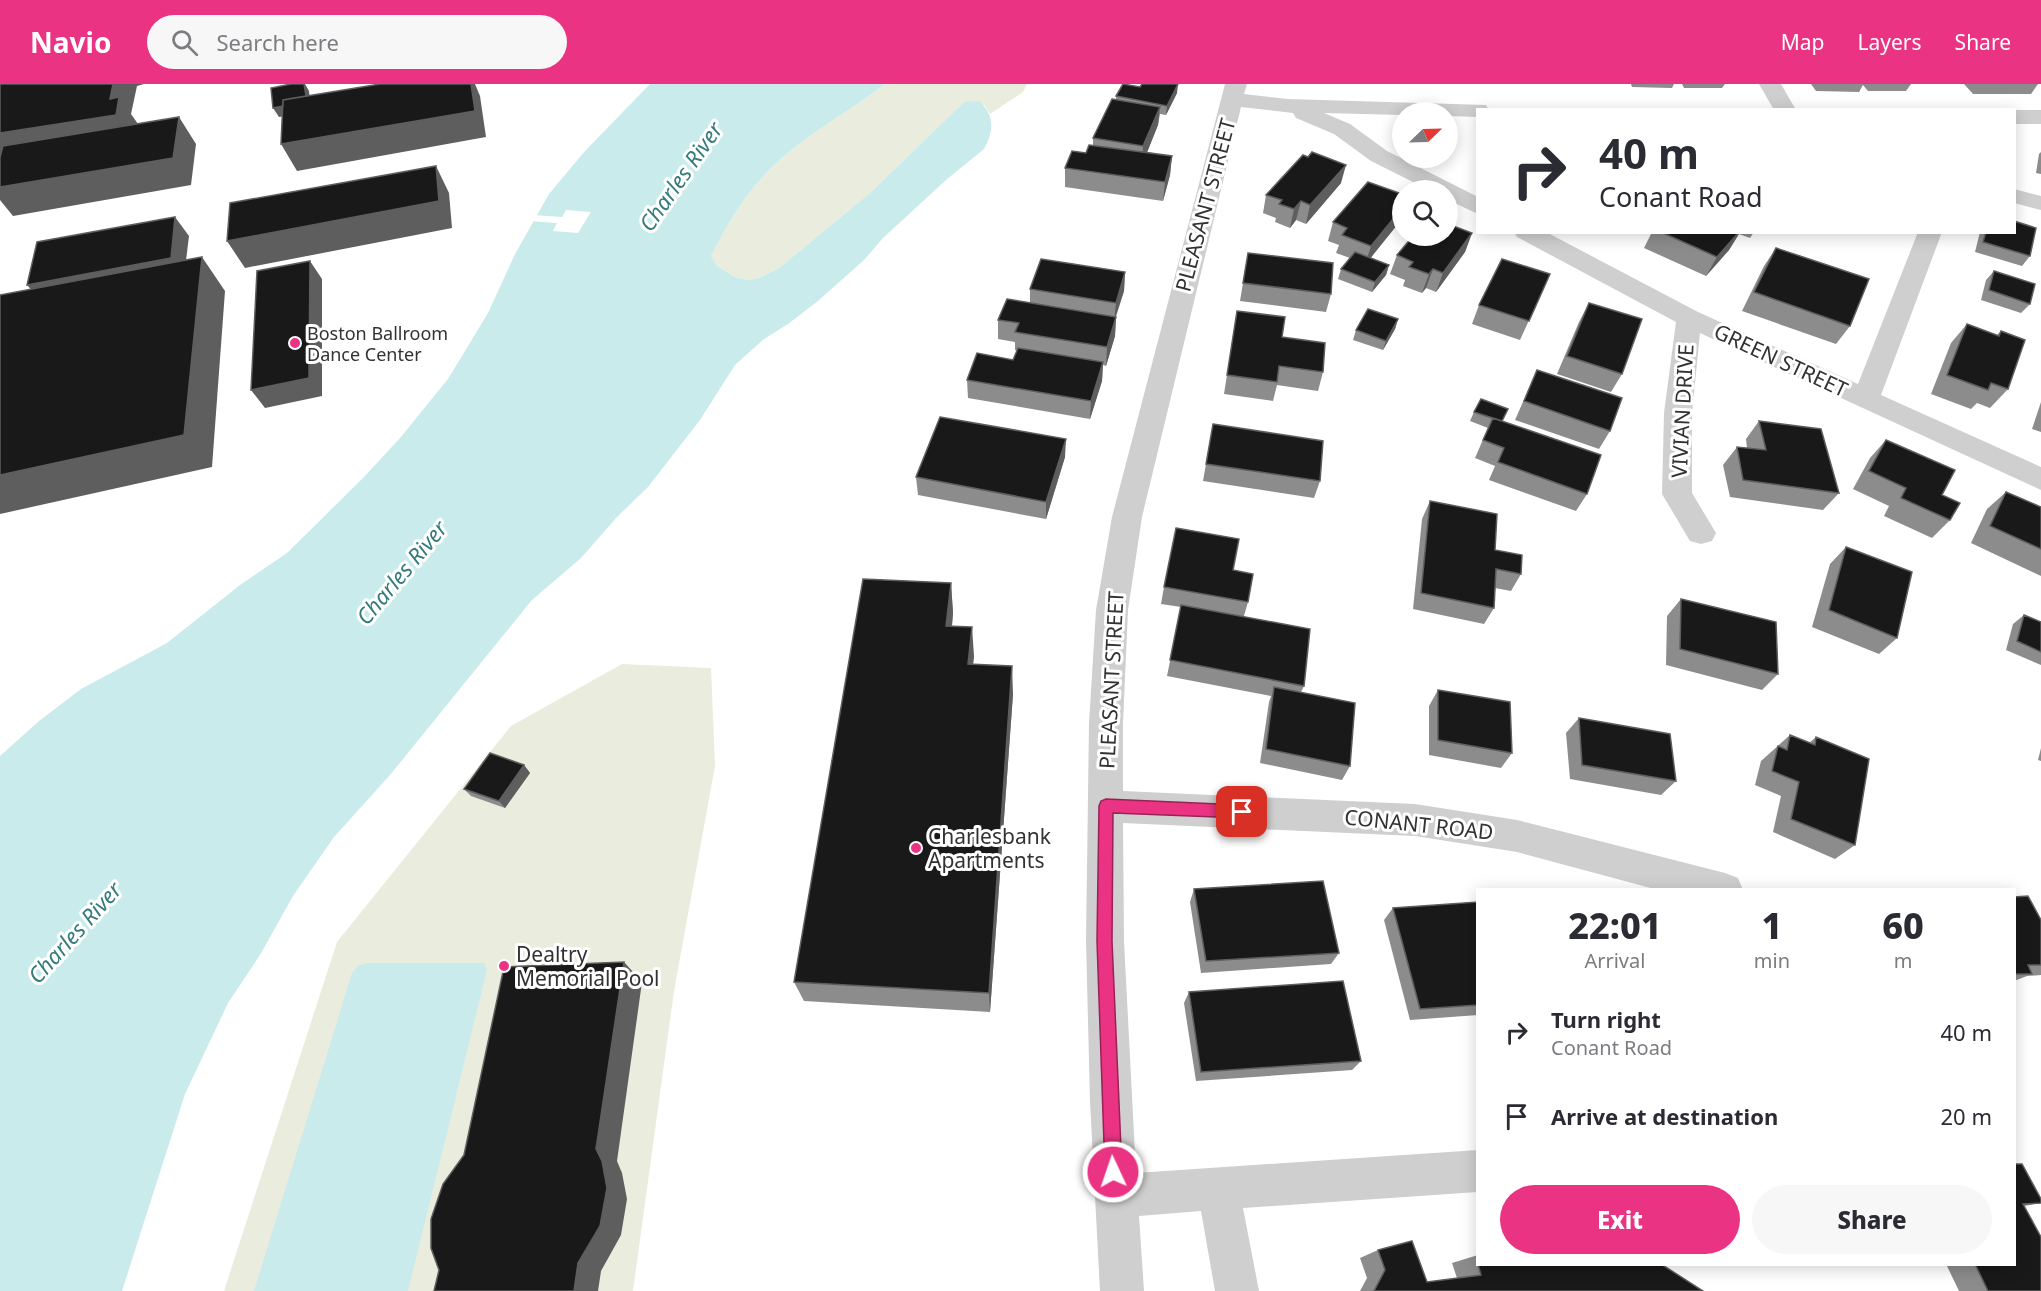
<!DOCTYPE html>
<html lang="en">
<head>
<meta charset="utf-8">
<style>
	:root { --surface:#fff; --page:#f7f7f7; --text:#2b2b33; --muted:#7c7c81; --accent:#ea3483 }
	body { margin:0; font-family:"Noto Sans",sans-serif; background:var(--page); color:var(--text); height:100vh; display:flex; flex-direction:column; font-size:22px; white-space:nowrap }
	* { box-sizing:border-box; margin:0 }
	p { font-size:20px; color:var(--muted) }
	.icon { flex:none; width:33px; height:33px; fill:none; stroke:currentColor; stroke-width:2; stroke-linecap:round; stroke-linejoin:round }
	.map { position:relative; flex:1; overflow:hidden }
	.drawer { position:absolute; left:1476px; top:804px; width:540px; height:378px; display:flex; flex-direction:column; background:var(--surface); border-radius:0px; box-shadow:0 3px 15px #0003 }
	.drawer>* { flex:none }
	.banner { position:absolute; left:1476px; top:24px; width:540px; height:126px; border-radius:0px; box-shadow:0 3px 15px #0003; background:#fff; color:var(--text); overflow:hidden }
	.needle { width:39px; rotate:67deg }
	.buttons { position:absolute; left:1392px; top:18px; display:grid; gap:12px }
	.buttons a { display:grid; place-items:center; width:66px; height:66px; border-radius:50%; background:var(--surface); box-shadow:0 3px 15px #0003; font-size:30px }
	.pin { position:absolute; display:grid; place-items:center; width:51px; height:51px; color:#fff; margin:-26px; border-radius:12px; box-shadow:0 3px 9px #0006 }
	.me { position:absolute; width:66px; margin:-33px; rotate:357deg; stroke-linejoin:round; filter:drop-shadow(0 0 4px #0008) }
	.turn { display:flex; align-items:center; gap:21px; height:126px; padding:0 24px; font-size:27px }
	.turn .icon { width:78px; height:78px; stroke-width:2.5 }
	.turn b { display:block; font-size:42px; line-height:51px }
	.eta { display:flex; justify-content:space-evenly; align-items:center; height:102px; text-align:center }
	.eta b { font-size:36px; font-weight:800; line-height:42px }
	.cta { display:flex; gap:12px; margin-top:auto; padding:12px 24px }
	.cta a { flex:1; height:69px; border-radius:36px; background:var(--accent); color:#fff; font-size:24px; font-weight:800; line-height:69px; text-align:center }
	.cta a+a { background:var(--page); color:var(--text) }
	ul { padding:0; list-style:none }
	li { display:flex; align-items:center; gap:18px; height:84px; padding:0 24px }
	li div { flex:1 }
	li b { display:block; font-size:22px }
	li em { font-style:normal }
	header { display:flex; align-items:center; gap:36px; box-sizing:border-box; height:84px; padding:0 30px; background:var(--accent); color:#fff }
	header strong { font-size:28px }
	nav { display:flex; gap:33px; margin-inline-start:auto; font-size:21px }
	.search { width:420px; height:54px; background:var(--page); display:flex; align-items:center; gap:15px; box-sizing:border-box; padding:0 21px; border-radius:33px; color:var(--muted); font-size:22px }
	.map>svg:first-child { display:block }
	.green { fill:#eaecde }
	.water { fill:#caebec }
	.pier { fill:#fff }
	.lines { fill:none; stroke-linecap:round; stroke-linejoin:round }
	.minor { fill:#cfcfcf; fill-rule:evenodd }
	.wall { fill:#8c8c8c }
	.shaded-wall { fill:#5e5e5e }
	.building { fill:#191919; stroke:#5e5e5e; stroke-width:1.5 }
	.route { fill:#ea3483; stroke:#982255; stroke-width:1.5 }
	.poi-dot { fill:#ea3483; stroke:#fff; stroke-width:2 }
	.labels { text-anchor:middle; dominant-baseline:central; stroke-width:6; stroke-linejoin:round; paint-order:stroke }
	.far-poi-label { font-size:18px; fill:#323232; stroke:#fff; text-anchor:start }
	.street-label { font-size:21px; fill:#323232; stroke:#fff }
	.poi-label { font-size:21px; fill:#323232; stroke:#fff; text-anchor:start }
	.water-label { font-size:22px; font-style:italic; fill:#347b7d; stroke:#fff }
</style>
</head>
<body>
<header>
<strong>Navio</strong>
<div class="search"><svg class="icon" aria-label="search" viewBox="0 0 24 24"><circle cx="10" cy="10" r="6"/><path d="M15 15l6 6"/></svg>Search here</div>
<nav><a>Map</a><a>Layers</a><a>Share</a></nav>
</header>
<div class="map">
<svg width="2041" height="1207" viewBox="0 0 2041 1207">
	<rect width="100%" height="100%" fill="#fff"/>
	<path class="green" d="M885,0H1027L1023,8L990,30L984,21L964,18L870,109L779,184L759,194L748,196L735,193L717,182L711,172C726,142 744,112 767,88C801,53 846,30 885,0Z
		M622,580L711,584L715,682L674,907L633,1207H224L337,858L511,642Z"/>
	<path class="water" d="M650,0H885C846,30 801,53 767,88C744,112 726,142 711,172L717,182L735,193L748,196L759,194L779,184L870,109L964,18L979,17C995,31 994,48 984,65L946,96L883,154L864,176L818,217L788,240L764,255L735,281L700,336L648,403L617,433L581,474L532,516L390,691L334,753L293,812L260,871L228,919L185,1010L122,1207H0V672L39,637L81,605L167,559L240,501L287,469L364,393L400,354L448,295L488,229L515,170L549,110L585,67Z
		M367,879H484L487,886L408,1207H254L352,889L358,882Z"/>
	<path class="pier" d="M566,126L591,128L578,149L553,147L557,139L530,137L533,131L562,133Z"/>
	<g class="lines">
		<path class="minor" d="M1225,0H1247L1244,10L1288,15L1486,21L1489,26H1478V33L1448,32V28H1402V31L1324,29L1350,40L1387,67L1478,113V130L1448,116V106H1429L1371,77L1334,50L1296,34L1293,29L1241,23L1142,433L1128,526L1123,639V707L1415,720L1517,736L1725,789L1738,794L1743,806H1658L1517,768L1415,752L1123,739L1124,857L1136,1089L1478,1066V1108L1243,1124L1259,1207H1215L1201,1127L1139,1132L1144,1207H1100L1090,1017L1086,857L1089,639L1096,526L1112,433Z
			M1759,0H1781L1796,26H1774Z
			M2014,26H2041V40H2014Z
			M2014,105L2041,112V126L2014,119Z
			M1514,148H1546L1698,228L1858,300L1918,148H1942L1881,311L2041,383V406L1700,249L1692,329V409L1716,449L1712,457L1701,460L1690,457L1662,410L1664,329L1676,238L1517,153Z"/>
	</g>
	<path class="wall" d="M1631,0H1674L1672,4L1632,3Z
		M1682,0H1725L1722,4H1684Z
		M1811,0H1911L1906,7H1868L1863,1L1859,8L1816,7Z
		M1964,0H2038L2031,10H1973Z
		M1177,9L1166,31L1160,30L1158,41L1147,68L1172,72L1170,91L1163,117L1065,103V84L1086,69L1093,61V54L1116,15V12Z
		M2041,68V90L2036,89L2039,70Z
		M1341,99L1306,140L1296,136L1290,144L1275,138L1276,134L1263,129L1266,111Z
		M1402,110L1371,174L1389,181L1386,191L1372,208L1338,195L1341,185L1350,174L1336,169L1339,161L1328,157L1333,138Z
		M1652,148H1754L1750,154L1739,150L1729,166L1706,192L1644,164Z
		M1980,148H2014L2030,172L2022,182L1975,168Z
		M1472,149L1465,168L1436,208L1426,204L1422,209L1403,202L1405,196L1390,190L1397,171Z
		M1776,164L1850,242L1836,260L1742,227L1764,182Z
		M1248,169L1331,210L1326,228L1240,217Z
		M1994,187L2030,220L2021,229L1981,216L1986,196Z
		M1125,188L1124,207L1116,233L1115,252L1106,282L1103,281L1102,297L1090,335L968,314L967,296L1013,276L1017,267L1015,266V258L998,255V236L1030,219V205Z
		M1550,190L1520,256L1472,240L1479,221Z
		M1589,219L1622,290L1611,308L1557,290L1579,238Z
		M1237,227L1282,253L1323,288L1318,307L1277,301L1273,317L1224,310Z
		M1398,235L1395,245L1383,266L1353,256L1356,246Z
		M1967,240L1997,251L2001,247L2008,305L1990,324L1977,319L1971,325L1931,310L1951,259Z
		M1537,286L1610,347L1599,365L1515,336Z
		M2041,318V348L2032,345Z
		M1474,328L1502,337L1587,410L1576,427L1489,396L1495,382L1475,374L1488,344L1470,337Z
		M1759,337L1839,409L1823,426L1730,413L1723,381L1737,363L1747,364L1746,355Z
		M1213,340L1320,397L1314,414L1203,397Z
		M1886,356L1942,411L1950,436L1932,454L1884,432L1889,422L1853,405L1870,374Z
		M1065,373L1046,435L918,411L916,393Z
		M2006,408L2041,423V492L1971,459L1987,425Z
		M1430,417L1495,466L1521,490L1511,507L1495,504L1494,524L1484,540L1413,525L1422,435Z
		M1846,463L1897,554L1879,570L1812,543L1830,480Z
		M1233,486L1248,518L1244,532L1304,602L1301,608L1350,682L1342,696L1260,679L1269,618L1271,612L1167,592L1181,523L1161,520L1164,503Z
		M951,499L953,529L952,543L974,572L973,580L1013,610L990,928L804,917L794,898Z
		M1681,515L1778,590L1762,606L1666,581L1667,532Z
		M2024,531L2041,538V581L2006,566L2013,540Z
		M1438,606L1512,669L1501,684L1429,671V622Z
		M1579,634L1676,697L1661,711L1570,695L1566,649Z
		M1790,651L1809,659L1816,653L1855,761L1835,775L1773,748L1781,712L1755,701L1761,677Z
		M2041,664V677L2038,676Z
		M524,681L530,689L505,724L471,712L464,705Z
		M1194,805L1339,869L1331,880L1201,889L1190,818Z
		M2014,813L2041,836V891L2027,892L2014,897Z
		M1478,818V931L1410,936L1384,836L1393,824Z
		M1189,908L1361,977L1352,986L1196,997L1184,919Z
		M2014,1080L2041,1119L2024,1122L2041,1207H1959L1946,1180H2014Z
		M1378,1166L1427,1198L1457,1194L1452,1179L1478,1171V1180H1661L1703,1207H1360L1367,1194L1360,1174Z"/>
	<path class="shaded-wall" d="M113,0H144L137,2L131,30L138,40L0,80V49L110,15Z
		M304,0H305L309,7L311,27L279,33L273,24Z
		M471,0H475L480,12L486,53L297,87L281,60Z
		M1178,0L1177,9L1166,31L1167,22Z
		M1160,23L1158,41L1142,81L1143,62Z
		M179,33L196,60L191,101L13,132L0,116V103Z
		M1172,72L1170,91L1163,117L1165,98Z
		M1346,81L1341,99L1306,140L1310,121Z
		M436,82L449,109L452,144L245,184L227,157Z
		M1301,117L1296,136L1290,144L1294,125Z
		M1402,124V135L1365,181L1371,162Z
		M175,133L189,152L184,193L44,220L27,201Z
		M1740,148L1729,166L1706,192L1717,173Z
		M1472,149L1465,168L1436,208L1443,189Z
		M202,173L225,207L212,383L0,430V391Z
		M310,177L322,195V312L265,324L251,306Z
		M1389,181L1386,191L1372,208L1375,198Z
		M1433,185L1426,204L1422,209L1429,190Z
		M1125,188L1124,207L1114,237L1116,219Z
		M1116,233L1115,252L1106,282L1107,263Z
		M1398,235L1395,245L1383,266L1386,257Z
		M1103,278L1102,297L1090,335L1091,317Z
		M1066,355L1065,373L1046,435V418Z
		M951,499L953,529L949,571L946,542Z
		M972,543L974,572L970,608L968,580Z
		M1012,582L1013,610L990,928L989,909Z
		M524,681L530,689L505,724L499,717Z
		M624,878L642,898L617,1077L622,1089L627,1115L621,1151L601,1187L598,1207H574Z"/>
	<path class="building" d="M0,0H113L110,15L119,13L116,31L0,49Z
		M291,0H304L306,12L283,16V22L273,24L271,4Z
		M380,0H471L475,27L281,60L283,16Z
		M1123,0L1140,3L1142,0H1178L1167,22L1116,12Z
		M1112,15L1160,23L1143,62L1093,54Z
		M179,33L173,74L0,103V73L3,62Z
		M1089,61L1172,72L1165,98L1065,84L1072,67L1086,69Z
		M1312,68L1346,81L1310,121L1301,117L1294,125L1279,120L1282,116L1266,111L1303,71L1308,73Z
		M436,82L439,117L227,157L230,119Z
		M1368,98L1402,110V124L1371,162L1342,151L1347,144L1333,138Z
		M175,133L171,174L27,201L37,158Z
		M2014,137L2036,144L2030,172L1983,158L1986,148H2014Z
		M1448,140L1472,149L1443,189L1433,185L1429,190L1409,183L1413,178L1397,171L1413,152H1448Z
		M1661,148H1739L1717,173Z
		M1776,164L1869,195L1850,242L1754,208Z
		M1355,168L1389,181L1375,198L1341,185Z
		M1248,169L1333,179L1331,210L1243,199Z
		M202,173L184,351L0,391V211Z
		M1041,175L1125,188L1116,219L1030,205Z
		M1502,175L1550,190L1529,237L1479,221Z
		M310,177L309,294L251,306L257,187Z
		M1994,187L2035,200L2030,220L1989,206Z
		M1007,215L1116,233L1107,263L1015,248L1019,239L998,236Z
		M1589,219L1642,235L1622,290L1567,272Z
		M1368,225L1398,235L1386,257L1356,246Z
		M1237,227L1285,233L1282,253L1325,259L1323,288L1279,282L1277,298L1227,291Z
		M1967,240L1999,252L2001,247L2025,256L2008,305L1991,299L1988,306L1947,291Z
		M1018,264L1103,278L1091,317L967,296L977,269L1013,276Z
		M1537,286L1622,314L1610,347L1524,317Z
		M1481,315L1508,325L1502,337L1474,328Z
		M940,333L1066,355L1046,418L916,393Z
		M1493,334L1601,371L1587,410L1498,378L1504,364L1483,356Z
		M1759,337L1821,345L1839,409L1743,396L1737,363L1766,366Z
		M1213,340L1323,357L1320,397L1206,380Z
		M1886,356L1955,386L1942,411L1960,419L1950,436L1901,414L1906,404L1869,387Z
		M2006,408L2041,423V465L1990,442Z
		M1430,417L1497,430L1495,466L1522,471L1521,490L1496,485L1494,524L1421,509Z
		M1176,444L1239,455L1233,486L1253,490L1248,518L1164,503Z
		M1846,463L1912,488L1897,554L1829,526Z
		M863,495L951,499L946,542L972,543L968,580L1012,582L989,909L794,898Z
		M1681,515L1776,538L1778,590L1680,565Z
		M1181,521L1310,545L1304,602L1170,576Z
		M2024,531L2041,538V568L2017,557Z
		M1274,603L1355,619L1350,682L1266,665Z
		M1438,606L1510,618L1512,669L1438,656Z
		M1579,634L1670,650L1676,697L1582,681Z
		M1790,651L1815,661L1816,653L1869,675L1855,761L1791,735L1799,698L1772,687L1778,662L1787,666Z
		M490,669L524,681L499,717L464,705Z
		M1323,797L1339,869L1206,877L1194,805Z
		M2028,812L2041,836V881H2028L2032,890H2014V813Z
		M1478,818V921L1420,925L1393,824Z
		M624,878L596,1065L602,1077L607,1104L600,1142L578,1179L574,1207H434L439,1186L431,1164V1135L443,1100L464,1071L504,883Z
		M1343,897L1361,977L1201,988L1189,908Z
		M2014,1080H2022L2041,1115V1119L2023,1120L2041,1153V1207H1988L1975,1180H2014Z
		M1412,1157L1427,1198L1481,1191L1478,1180H1661L1703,1207H1374L1385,1186L1378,1166Z"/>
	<path class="route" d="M1106,715L1242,721L1247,723L1249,728L1247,732L1242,734L1113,729L1112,857L1122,1088L1120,1094L1113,1097L1107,1094L1105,1088L1097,857L1099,722L1101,717Z"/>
	<g class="poi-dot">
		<circle cx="295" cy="259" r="6"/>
		<circle cx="916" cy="764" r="6"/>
		<circle cx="504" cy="882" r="6"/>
	</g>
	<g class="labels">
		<g class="far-poi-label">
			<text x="307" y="249">Boston Ballroom<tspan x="307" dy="21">Dance Center</tspan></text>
		</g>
		<g class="street-label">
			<text transform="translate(1205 121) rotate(-75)">PLEASANT STREET</text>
			<text transform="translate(1781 276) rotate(25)">GREEN STREET</text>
			<text transform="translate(1682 327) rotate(-87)">VIVIAN DRIVE</text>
			<text transform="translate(1111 596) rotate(-87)">PLEASANT STREET</text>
			<text transform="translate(1419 740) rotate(6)">CONANT ROAD</text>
		</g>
		<g class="poi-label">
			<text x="928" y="752">Charlesbank<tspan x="928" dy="24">Apartments</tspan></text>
			<text x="516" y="870">Dealtry<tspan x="516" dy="24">Memorial Pool</tspan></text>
		</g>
		<g class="water-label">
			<text transform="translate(680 92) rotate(-55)">Charles River</text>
			<text transform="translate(401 488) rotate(-50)">Charles River</text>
			<text transform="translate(74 848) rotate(-48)">Charles River</text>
		</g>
	</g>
</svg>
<div class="buttons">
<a><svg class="needle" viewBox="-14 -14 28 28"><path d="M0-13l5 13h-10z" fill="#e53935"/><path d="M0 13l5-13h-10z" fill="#7c7c81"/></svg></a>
<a><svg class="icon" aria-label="search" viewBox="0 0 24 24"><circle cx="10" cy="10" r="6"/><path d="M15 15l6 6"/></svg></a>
</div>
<div class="pin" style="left:1242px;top:728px;background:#d93025"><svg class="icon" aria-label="arrive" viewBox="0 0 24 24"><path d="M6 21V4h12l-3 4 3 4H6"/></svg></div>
<svg class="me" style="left:1113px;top:1088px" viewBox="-20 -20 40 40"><circle r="17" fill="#ea3483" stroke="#fff" stroke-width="3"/><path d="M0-11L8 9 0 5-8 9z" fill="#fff"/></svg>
<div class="banner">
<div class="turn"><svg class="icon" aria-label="right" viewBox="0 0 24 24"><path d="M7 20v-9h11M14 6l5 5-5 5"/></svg><div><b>40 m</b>Conant Road</div></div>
</div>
<section class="drawer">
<div class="eta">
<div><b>22:01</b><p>Arrival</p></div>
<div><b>1</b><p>min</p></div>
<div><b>60</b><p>m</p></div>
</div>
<ul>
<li><svg class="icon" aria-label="right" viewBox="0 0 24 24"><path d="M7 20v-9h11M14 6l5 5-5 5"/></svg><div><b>Turn right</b><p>Conant Road</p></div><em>40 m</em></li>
<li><svg class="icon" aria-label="arrive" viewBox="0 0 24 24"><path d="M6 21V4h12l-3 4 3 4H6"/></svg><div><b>Arrive at destination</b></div><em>20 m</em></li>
</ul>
<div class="cta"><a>Exit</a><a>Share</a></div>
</section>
</div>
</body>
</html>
